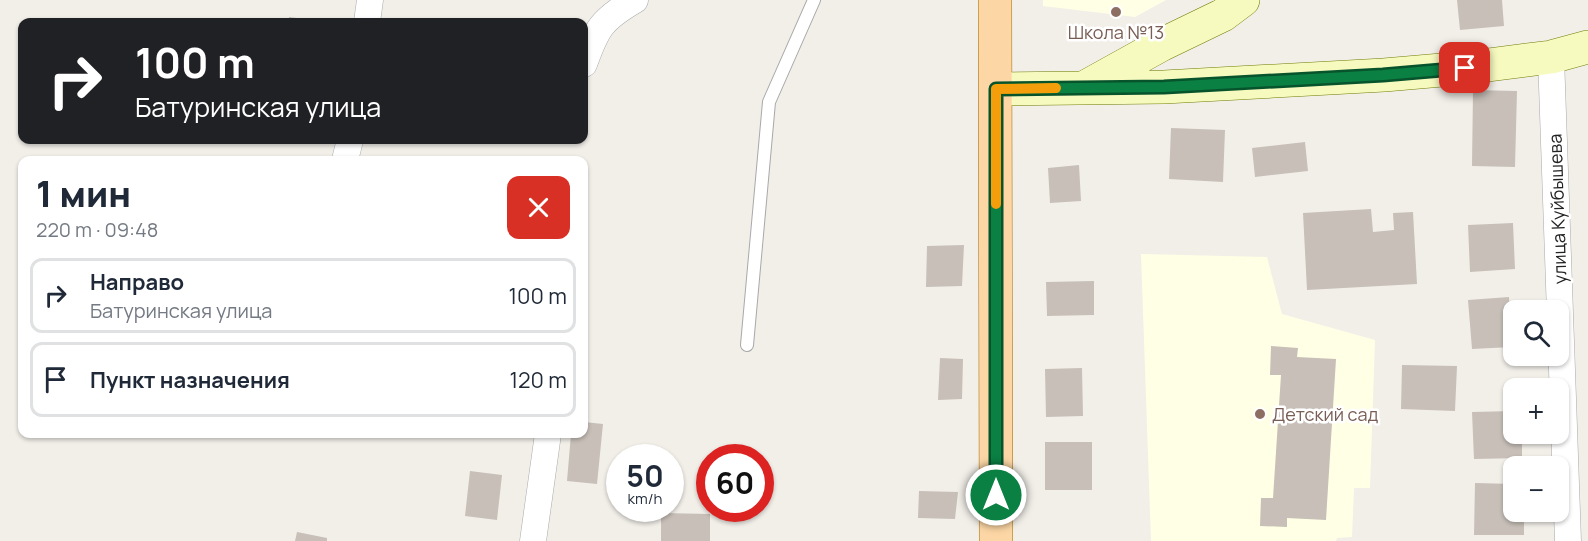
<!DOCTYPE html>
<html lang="ru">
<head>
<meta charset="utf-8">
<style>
	:root { --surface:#fff; --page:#f2f2f3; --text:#1f2937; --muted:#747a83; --line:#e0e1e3 }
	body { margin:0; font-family:Manrope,sans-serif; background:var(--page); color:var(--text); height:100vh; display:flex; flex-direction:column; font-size:22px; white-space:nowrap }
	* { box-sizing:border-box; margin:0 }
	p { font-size:20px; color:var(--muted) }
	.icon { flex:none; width:33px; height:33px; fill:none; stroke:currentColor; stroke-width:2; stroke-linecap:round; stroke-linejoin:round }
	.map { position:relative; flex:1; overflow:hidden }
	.side { position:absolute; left:18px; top:156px; width:570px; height:282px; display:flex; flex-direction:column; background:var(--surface); border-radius:12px; box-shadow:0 2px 4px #0004 }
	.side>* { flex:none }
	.top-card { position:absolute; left:18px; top:18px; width:570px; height:126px; border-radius:12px; box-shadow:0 2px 4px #0004; background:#202124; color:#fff; overflow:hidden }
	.tools { position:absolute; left:1503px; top:300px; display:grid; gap:12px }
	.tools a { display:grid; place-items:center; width:66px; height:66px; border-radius:12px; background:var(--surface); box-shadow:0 2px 4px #0004; font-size:30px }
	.speed { position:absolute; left:606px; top:444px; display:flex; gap:12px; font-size:30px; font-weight:700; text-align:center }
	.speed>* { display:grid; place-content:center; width:78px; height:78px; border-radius:50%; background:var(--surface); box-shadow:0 2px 4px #0004; line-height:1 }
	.speed small { font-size:15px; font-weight:400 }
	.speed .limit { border:9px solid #d22; background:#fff; color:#111 }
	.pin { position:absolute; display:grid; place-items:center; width:51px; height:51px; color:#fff; margin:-26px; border-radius:12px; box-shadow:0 3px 9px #0006 }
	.me { position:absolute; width:66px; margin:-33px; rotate:0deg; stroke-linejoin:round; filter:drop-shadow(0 0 4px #0008) }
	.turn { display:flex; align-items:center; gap:21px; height:126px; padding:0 18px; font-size:27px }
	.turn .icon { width:78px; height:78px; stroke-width:2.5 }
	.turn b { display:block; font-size:42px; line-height:51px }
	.round { display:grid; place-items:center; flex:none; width:63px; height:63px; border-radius:12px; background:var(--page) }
	.headline { display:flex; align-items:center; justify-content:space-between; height:102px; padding:0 18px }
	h1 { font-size:36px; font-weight:800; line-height:45px }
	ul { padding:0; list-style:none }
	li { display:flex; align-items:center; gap:18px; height:75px; margin:0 12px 9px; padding:0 6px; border:3px solid var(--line); border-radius:12px }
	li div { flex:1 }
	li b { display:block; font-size:22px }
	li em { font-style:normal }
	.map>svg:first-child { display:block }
	.education { fill:#ffffe5 }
	.building { fill:#c7bfb8 }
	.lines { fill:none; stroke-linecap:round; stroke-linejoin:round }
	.lane-casing { stroke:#a9a9a9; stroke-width:14 }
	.street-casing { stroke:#a9a9a9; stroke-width:27 }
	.secondary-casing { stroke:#707d05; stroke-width:34 }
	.primary-casing { stroke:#a06b00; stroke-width:34 }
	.lane { stroke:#fff; stroke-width:12 }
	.street { stroke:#fff; stroke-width:26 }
	.secondary { stroke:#f7fabf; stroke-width:33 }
	.primary { stroke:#fcd6a4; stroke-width:33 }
	.route-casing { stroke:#07532c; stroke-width:15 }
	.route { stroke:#0b8043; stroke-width:10 }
	.slow { stroke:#f59e0b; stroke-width:10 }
	.education-dot { fill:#8d6e63; stroke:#fff; stroke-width:2 }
	.labels { text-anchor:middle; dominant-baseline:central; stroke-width:5; stroke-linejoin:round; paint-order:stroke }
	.education-label { font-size:18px; fill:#785e54; stroke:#fff }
	.street-label { font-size:18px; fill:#222; stroke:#fff }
</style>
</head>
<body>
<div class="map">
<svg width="1588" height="541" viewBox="0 0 1588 541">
	<rect width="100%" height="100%" fill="#f2efe9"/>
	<path class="education" d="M1043,0H1166L1135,17L1043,6Z
		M1141,254L1267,257L1282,314L1375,340L1370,488H1354L1352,537L1337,538L1336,541H1151Z"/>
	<path class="building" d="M1457,0H1502L1504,26L1460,30Z
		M289,17L320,21V22H288Z
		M1473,90L1517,91L1515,167L1472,166Z
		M1171,128L1225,130L1223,182L1169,179Z
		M1305,142L1308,171L1255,177L1252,148Z
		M1079,165L1081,201L1050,203L1048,168Z
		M1371,209L1373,232L1394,230L1393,213L1413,212L1417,284L1307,290L1303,213Z
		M1513,223L1515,269L1470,272L1468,225Z
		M964,245L962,286L926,287L927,246Z
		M1094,281V315L1047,316L1046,282Z
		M1509,297L1512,347L1472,349L1468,300Z
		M1271,346L1298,348L1297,357L1336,359L1326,520L1287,518V527L1260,526L1261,498H1273L1281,375H1270Z
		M940,358L963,359L962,399L938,400Z
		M1402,365L1457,366L1455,411L1401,409Z
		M1082,368L1083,416L1046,417L1045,369Z
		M1514,411V434H1522V458L1474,459L1472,412Z
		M584,422L603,424L597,484L567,481L571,434H584Z
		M1045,442H1092V490H1045Z
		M470,471L502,475L497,520L465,516Z
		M1475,483L1514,484V512H1524V535H1474Z
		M919,491L958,492L955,519L918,518Z
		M661,513L710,514V541H661Z
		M297,532L327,538V541H295Z"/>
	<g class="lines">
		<defs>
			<path id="lane" d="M747,345L769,102L814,0"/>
			<path id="street" d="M367,22L370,0
				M1551,57L1568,541
				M584,64C597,28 601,20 635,0
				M345,160L350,140
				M533,541L548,434"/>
			<path id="secondary" d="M1087,86L1161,45L1223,15L1243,0
				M996,89L1164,87L1384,75L1465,68L1551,57L1588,47"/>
			<path id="primary" d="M995,0L996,541"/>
		</defs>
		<use href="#lane" class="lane-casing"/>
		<use href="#street" class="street-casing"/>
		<use href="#secondary" class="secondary-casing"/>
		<use href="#primary" class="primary-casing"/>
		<use href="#lane" class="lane"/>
		<use href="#street" class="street"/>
		<use href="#secondary" class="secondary"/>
		<use href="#primary" class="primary"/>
	</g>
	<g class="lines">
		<defs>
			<path id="route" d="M996,495V89L1164,87L1383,75L1465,68"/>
		</defs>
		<use href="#route" class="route-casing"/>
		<use href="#route" class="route"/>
		<path class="slow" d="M996,204V89L1056,88"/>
	</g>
	<g class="education-dot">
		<circle cx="1116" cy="12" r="6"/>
		<circle cx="1260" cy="414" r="6"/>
	</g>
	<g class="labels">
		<g class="education-label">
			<text x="1116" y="32">Школа №13</text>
			<text x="1272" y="414" text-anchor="start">Детский сад</text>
		</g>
		<g class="street-label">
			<text transform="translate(1557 209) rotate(-92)">улица Куйбышева</text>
		</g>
	</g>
</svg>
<div class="tools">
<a><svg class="icon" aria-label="search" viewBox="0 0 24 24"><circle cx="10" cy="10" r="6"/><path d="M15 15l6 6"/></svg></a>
<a>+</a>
<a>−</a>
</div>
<div class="speed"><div>50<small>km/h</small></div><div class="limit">60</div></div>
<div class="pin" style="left:1465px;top:68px;background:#d93025"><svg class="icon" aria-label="arrive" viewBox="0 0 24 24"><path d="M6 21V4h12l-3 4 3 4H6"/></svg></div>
<svg class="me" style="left:996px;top:495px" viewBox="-20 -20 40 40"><circle r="17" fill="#0b8043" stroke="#fff" stroke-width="3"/><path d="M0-11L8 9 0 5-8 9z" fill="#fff"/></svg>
<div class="top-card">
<div class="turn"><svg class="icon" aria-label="right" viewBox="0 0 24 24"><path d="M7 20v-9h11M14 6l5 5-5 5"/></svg><div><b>100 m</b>Батуринская улица</div></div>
</div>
<section class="side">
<div class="headline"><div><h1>1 мин</h1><p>220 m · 09:48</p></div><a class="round" style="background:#d93025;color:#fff"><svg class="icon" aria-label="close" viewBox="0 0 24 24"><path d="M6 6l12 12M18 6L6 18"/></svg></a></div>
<ul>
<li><svg class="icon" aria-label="right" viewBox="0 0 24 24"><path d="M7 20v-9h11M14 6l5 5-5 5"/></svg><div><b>Направо</b><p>Батуринская улица</p></div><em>100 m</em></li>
<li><svg class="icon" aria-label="arrive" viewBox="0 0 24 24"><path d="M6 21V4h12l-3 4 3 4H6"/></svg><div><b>Пункт назначения</b></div><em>120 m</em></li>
</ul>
</section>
</div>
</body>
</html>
